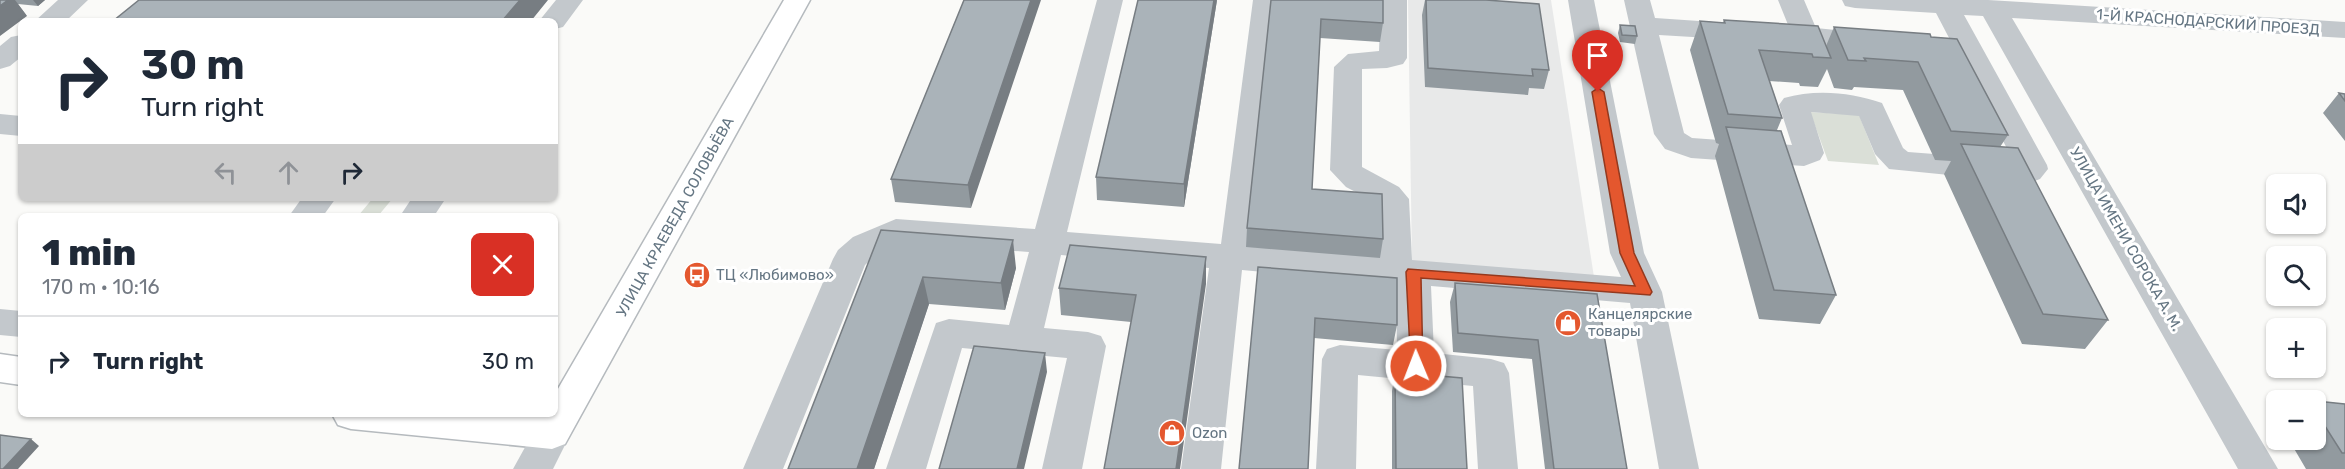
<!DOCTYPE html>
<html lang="en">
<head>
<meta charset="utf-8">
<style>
	:root { --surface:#fff; --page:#f2f2f3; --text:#1f2937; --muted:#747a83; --line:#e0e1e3 }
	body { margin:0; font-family:Rubik,sans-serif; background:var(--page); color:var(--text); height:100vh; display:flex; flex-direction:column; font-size:22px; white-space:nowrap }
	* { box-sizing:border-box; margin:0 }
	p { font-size:20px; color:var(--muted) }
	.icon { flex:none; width:33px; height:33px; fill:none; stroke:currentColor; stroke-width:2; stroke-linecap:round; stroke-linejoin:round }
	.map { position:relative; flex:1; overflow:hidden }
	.drawer { position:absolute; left:18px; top:213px; width:540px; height:204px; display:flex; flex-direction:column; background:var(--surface); border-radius:9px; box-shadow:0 2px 4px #0004 }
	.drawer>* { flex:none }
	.banner { position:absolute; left:18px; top:18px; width:540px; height:183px; border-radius:9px; box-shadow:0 2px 4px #0004; background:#fff; color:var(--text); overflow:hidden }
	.buttons { position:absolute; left:2266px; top:174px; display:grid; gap:12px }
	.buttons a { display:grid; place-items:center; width:60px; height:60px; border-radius:9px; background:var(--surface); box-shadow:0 2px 4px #0004; font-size:30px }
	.pin { position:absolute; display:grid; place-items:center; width:51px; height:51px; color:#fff; margin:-62px -26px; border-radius:50% 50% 50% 0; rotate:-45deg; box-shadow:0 0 6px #0007 }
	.pin .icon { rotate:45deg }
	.me { position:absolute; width:66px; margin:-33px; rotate:359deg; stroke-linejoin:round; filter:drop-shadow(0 0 4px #0008) }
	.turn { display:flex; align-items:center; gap:21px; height:126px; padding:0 24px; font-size:27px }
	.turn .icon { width:78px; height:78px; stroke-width:2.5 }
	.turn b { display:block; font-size:42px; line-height:51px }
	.lanes { display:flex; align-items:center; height:57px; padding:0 24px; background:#0003; justify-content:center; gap:30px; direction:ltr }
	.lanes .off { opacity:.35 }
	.round { display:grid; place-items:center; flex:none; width:63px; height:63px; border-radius:9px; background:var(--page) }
	.summary { display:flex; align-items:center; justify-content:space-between; height:102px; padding:0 24px }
	h1 { font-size:36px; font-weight:800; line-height:45px }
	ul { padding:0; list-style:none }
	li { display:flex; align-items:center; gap:18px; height:90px; padding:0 24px; border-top:2px solid var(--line) }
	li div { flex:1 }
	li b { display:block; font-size:22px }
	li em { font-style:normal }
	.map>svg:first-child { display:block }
	.built { fill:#e8e9e9 }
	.green { fill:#dadfd7 }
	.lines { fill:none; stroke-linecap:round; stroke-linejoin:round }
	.major-casing { stroke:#b5babe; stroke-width:3 }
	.minor { fill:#c3c8cc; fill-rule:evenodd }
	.major { fill:#fff; fill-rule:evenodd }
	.wall { fill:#929a9f }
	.shaded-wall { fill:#777d82 }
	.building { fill:#aab3b9; stroke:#777d82; stroke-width:1.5 }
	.route { fill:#e4572e; stroke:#94391e; stroke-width:1.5 }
	.labels { text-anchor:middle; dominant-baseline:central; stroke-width:6; stroke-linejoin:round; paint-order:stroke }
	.street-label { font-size:15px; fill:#657683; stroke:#fff }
	.poi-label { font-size:15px; fill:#657683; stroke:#fff; text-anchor:start }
</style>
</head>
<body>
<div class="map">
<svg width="2345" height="469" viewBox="0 0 2345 469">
	<rect width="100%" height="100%" fill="#fafaf8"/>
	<path class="built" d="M1408,0H1551L1594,277L1412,262Z"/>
	<path class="green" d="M1810,112L1859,115L1879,165L1828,161Z
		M373,198H393L378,216H358Z"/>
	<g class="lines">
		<defs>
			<path id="major" d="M784,0H810L565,444L552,449L351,429L338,425L332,414H515L542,416L543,414H555V394Z
				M0,354L21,357V385L0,382Z"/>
		</defs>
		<use href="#major" class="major-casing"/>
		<path class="minor" d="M58,0H88L66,21H35Z
			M556,0H583L563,27L555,29V21H539Z
			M1097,0H1123L1067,232L1221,244L1253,0H1279L1254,247L1378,257L1377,203L1346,187L1330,170L1334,67L1348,54L1379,51L1381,0H1407V58L1403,64L1387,68L1362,69V167L1399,187L1409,199L1412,260L1621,277L1610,253L1568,0H1594L1644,253L1662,292L1699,469H1659L1630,303L1431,286L1434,353L1491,359L1504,363L1509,373L1518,469H1478L1473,386L1358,375L1356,469H1316L1322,359L1327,349L1340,345L1397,350L1396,284L1242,270L1221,469H1181L1209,268L1061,255L1044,328L1088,332L1101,336L1106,346L1082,469H1042L1067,358L962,348L926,469H886L936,323L949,319L1009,325L1029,252L898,243L877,254L865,265L783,469H743L833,259L838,250L853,237L896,219L1035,229Z
			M1624,0H1650L1655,18L1743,24L1753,26L1757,32L1753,38L1743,40L1659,35L1684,133L1692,138L1792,145L1779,105L1784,98C1815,89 1851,92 1882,103L1903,148L1908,152L2013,160L1936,13L1855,8L1845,6L1842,0H1988L2345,22V38L2012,18L2278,469H2238L1983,16L1964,15L2047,165L2048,169L2040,179L2029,183L1889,169L1875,154L1859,116L1811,112L1824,153L1820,160L1804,166L1691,158L1665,149L1654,134Z
			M1778,0H1804L1816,28L1884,35L1888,41L1884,47L1874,49L1795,42Z
			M21,35V57L10,66L0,69V46L11,37Z
			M0,114L21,116V136L0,134Z
			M302,198H336L323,216H289Z
			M412,198H446L434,216H400Z
			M0,309L21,311V337L0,335Z
			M552,417L565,422L571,433L553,469H513L539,422Z"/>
		<use href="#major" class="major"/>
	</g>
	<path class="wall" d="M0,0H45L38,6L18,4L27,16Z
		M964,0L971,208L895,202L891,179Z
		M1217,0L1184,207L1097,200L1096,177Z
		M1271,0L1383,23L1380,42L1320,38L1312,189L1383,239L1380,258L1246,247L1247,228Z
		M1425,0H1486L1549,70L1544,89L1529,88L1528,95L1425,87L1422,15Z
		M1724,20L1826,46L1834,27L1931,37L2008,135L2000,147L2108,320L2085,349L2022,344L1944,174L1951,161L1935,160L1903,90L1854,87L1852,90L1834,88L1827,69L1818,87L1800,86L1799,83L1769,81L1782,118L1777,130L1836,295L1820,324L1759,319L1715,156L1719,144L1716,143L1690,50L1700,21L1723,23Z
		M1620,25L1637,36L1635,44L1620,42L1618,33Z
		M2339,93L2345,94V141L2323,113Z
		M881,230L1016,268L1005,310L929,304L874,469H788Z
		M1258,267L1397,325L1393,345L1314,338Z
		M1455,283L1597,294L1627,469H1545L1532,359L1453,352L1450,302Z
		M1206,284L1131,322L1061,315L1059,288Z
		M1395,372L1467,469H1392V391Z
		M2316,401L2345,404V469H2306L2289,440H2316Z"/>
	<path class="shaded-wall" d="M8,0H15L27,16L0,36V6Z
		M33,0H45L38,6Z
		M520,0H548L531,21H502Z
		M1031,0H1041L971,208L968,185Z
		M1214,0H1217L1184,207V184Z
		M1013,240L1016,268L1005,310L1001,283Z
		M1206,257V284L1180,469H1176Z
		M923,277L929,304L874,469H857Z
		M1045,353L1047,372L1024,469H1017Z
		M31,439L39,446L18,469H3Z"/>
	<path class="building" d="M0,0H8L0,6Z
		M139,0H520L502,21H113Z
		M964,0H1031L968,185L891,179Z
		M1138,0H1214L1184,184L1096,177Z
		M1271,0H1383V23L1321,19L1312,189L1382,194L1383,239L1247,228Z
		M1426,0H1486L1539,4L1549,70L1532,69L1533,76L1428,68Z
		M1724,20L1818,26L1831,58L1813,57L1812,54L1759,50L1782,118L1728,114L1700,21L1725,23Z
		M1620,25L1635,26L1637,36L1622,35Z
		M1834,27L1930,34L1931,37L1957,39L2008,135L1951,131L1918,62L1864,58L1866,61L1848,60Z
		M2339,93L2345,94V101Z
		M1726,127L1781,131L1836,295L1774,290Z
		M1961,144L2018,148L2108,320L2043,314Z
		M881,230L1013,240L1001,283L923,277L857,469H788Z
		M1070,245L1206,257L1176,469H1104L1136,295L1059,288Z
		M1258,267L1397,278V325L1315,318L1308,469H1239Z
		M1455,283L1597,294L1627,469H1554L1538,340L1458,333Z
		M974,346L1045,353L1017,469H939Z
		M1395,372L1462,378L1467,469H1396Z
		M2316,401L2345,404V453H2342L2316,412Z
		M0,435L31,439L3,469H0Z"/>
	<path class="route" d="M1598,88L1604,92L1634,253L1652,292L1650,295L1421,278L1423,366L1421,370H1411L1406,272L1408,269L1635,286L1620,253L1592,92Z"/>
	<defs>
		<symbol id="bus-disc" viewBox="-11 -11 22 22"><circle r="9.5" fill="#e4572e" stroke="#fff"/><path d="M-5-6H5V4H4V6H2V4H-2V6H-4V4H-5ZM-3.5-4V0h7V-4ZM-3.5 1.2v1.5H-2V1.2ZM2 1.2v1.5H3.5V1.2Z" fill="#fff"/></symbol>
		<symbol id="shop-disc" viewBox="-11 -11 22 22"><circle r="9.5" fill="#e4572e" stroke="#fff"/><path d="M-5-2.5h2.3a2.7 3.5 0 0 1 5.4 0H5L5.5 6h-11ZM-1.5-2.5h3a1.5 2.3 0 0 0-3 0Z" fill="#fff"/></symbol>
	</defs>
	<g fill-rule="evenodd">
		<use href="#bus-disc" x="682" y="260" width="30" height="30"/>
		<use href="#shop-disc" x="1553" y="308" width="30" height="30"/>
		<use href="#shop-disc" x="1157" y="418" width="30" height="30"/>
	</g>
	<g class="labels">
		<g class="street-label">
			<text transform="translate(2208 22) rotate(4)">1-Й КРАСНОДАРСКИЙ ПРОЕЗД</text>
			<text transform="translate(675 217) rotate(-61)">УЛИЦА КРАЕВЕДА СОЛОВЬЁВА</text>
			<text transform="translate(2126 239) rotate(60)">УЛИЦА ИМЕНИ СОРОКА А. М.</text>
		</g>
		<g class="poi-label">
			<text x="716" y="275">ТЦ «Любимово»</text>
			<text x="1588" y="314">Канцелярские<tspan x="1588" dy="17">товары</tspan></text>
			<text x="1192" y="433">Ozon</text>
		</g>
	</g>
</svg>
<div class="buttons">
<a><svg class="icon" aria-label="sound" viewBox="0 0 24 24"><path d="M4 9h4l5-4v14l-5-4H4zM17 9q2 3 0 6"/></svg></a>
<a><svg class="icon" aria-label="search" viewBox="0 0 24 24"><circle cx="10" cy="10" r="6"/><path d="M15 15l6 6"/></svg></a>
<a>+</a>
<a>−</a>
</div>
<div class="pin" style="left:1598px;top:92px;background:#d93025"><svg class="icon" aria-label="arrive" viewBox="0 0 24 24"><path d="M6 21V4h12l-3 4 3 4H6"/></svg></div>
<svg class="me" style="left:1416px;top:366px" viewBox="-20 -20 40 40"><circle r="17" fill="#e4572e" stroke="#fff" stroke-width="3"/><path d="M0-11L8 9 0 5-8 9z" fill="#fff"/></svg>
<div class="banner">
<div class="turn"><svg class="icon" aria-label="right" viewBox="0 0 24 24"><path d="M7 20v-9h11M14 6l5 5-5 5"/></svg><div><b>30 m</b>Turn right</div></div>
<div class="lanes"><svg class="icon off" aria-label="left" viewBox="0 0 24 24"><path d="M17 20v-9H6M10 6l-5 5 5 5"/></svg><svg class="icon off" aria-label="ahead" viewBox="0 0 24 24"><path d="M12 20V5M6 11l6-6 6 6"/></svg><svg class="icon" aria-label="right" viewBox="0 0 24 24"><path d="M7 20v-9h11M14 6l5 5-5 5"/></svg></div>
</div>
<section class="drawer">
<div class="summary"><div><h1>1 min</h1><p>170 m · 10:16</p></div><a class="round" style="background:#d93025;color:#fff"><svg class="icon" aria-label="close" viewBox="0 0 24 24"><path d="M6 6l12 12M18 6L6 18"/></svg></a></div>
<ul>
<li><svg class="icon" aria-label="right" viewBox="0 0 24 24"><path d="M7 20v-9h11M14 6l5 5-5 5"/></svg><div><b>Turn right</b></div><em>30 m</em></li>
</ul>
</section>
</div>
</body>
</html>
